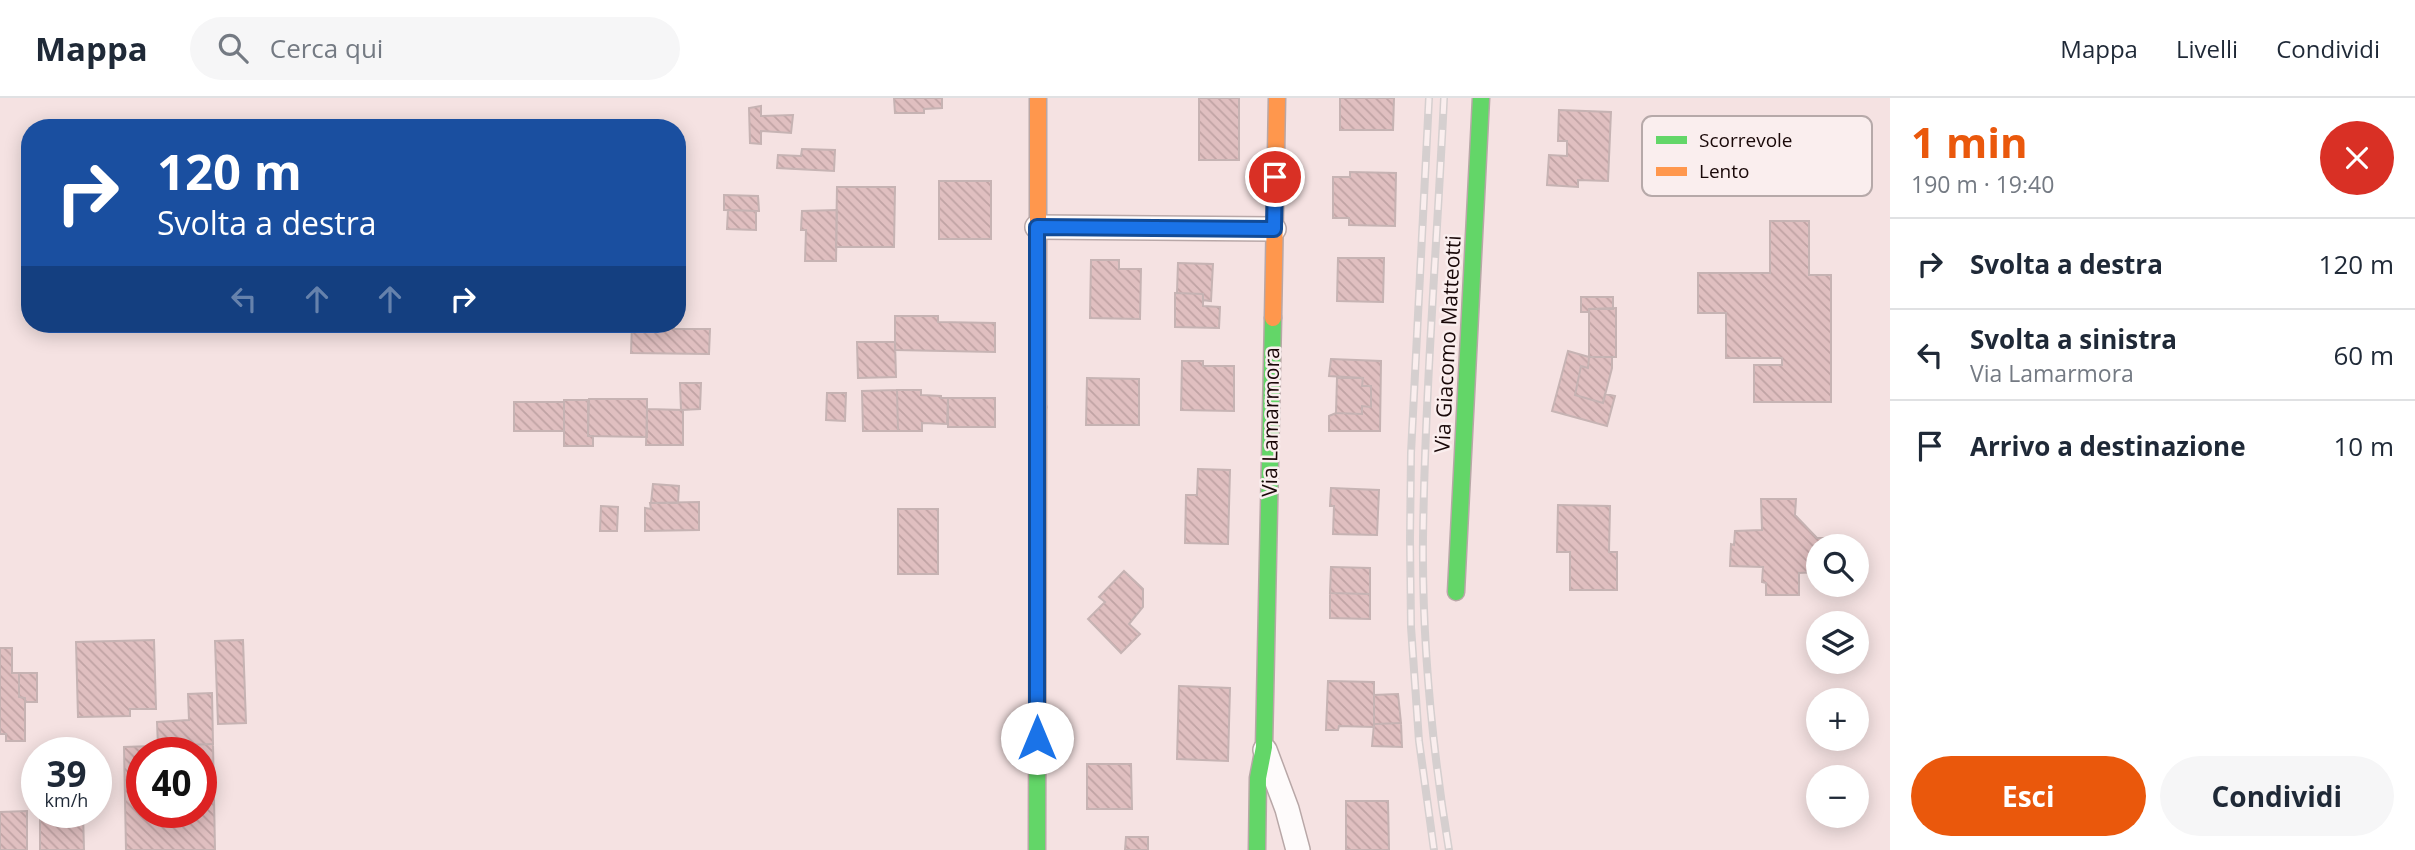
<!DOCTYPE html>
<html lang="it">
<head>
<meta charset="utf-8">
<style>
	:root { --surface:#fff; --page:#f6f6f7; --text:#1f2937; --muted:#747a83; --line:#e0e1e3; --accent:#ea580c }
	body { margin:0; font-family:"Open Sans",sans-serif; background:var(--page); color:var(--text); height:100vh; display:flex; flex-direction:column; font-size:26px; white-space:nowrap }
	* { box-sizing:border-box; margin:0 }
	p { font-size:23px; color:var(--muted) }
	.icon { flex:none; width:38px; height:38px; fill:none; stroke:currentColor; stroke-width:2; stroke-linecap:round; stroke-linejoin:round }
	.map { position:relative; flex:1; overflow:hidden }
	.drawer { display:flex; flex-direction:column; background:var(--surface); width:525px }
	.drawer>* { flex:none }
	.guide { position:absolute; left:21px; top:21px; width:665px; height:214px; border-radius:28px; box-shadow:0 4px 18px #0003; background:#1a4fa0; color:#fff; overflow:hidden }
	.controls { position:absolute; left:1806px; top:436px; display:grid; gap:14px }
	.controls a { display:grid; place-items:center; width:63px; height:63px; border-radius:50%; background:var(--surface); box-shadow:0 4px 18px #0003; font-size:35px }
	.speed { position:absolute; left:21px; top:639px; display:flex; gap:14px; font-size:35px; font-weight:700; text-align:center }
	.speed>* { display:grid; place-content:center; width:91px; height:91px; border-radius:50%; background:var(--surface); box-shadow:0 4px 18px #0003; line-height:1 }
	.speed small { font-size:18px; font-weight:400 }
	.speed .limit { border:10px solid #d22; background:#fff; color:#111 }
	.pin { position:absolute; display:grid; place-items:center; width:60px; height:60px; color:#fff; margin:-30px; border:4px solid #fff; border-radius:50%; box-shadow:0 2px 7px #0007 }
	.me { position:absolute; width:77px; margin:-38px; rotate:0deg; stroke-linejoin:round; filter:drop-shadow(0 0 5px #0008) }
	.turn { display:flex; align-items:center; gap:24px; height:147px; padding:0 21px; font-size:32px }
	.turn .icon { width:91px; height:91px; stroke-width:2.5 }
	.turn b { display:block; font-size:49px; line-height:60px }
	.lanes { display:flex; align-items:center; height:66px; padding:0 21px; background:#0003; justify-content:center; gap:35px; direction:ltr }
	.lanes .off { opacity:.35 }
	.round { display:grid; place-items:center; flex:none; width:74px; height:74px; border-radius:37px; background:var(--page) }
	.summary { display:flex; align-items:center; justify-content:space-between; height:119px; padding:0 21px }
	h1 { font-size:42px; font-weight:700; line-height:52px; color:var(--accent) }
	.button { display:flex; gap:14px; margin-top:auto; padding:14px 21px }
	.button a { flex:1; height:80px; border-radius:42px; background:var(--accent); color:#fff; font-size:28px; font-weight:700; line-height:80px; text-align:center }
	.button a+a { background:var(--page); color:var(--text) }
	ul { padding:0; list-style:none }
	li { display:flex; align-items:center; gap:21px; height:91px; padding:0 21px; border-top:2px solid var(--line) }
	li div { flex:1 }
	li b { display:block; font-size:26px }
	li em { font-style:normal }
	header { display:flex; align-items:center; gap:42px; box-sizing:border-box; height:98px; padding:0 35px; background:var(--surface); border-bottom:2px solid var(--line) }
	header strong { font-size:33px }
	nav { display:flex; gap:38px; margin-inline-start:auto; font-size:24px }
	.search { width:490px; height:63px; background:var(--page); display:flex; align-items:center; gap:18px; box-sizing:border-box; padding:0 24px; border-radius:38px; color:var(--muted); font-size:26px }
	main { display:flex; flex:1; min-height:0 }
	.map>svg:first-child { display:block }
	.building { fill:url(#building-back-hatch); stroke:#c6b3b3; stroke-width:2; fill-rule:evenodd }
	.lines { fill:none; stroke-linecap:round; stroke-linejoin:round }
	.street-casing { stroke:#b8a7a7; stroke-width:26 }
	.fast-casing { stroke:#b8a7a7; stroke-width:19 }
	.slow-casing { stroke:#b8a7a7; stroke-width:19 }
	.street { stroke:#fefbfb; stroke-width:23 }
	.fast { stroke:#63d668; stroke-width:16 }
	.slow { stroke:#ff974d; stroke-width:16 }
	.rail-casing { stroke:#d5cfcf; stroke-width:8 }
	.rail { stroke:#faeeee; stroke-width:5; stroke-dasharray:16; stroke-linecap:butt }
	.route-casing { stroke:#114b97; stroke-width:18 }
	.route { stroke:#1a73e8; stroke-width:12 }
	.labels { text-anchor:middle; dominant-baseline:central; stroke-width:5; stroke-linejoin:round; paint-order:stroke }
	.street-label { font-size:21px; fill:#190808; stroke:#faeeee }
	.key { fill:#faeeee; stroke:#b6a9a9; stroke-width:2 }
	.key-label { font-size:19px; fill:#190808 }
</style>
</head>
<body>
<header>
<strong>Mappa</strong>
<div class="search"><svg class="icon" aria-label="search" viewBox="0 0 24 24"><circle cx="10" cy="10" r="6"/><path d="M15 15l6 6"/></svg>Cerca qui</div>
<nav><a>Mappa</a><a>Livelli</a><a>Condividi</a></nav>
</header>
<main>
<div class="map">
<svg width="1890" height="752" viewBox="0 0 1890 752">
	<defs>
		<pattern id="building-back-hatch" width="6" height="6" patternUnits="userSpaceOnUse" patternTransform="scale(1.75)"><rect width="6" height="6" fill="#e0bfc0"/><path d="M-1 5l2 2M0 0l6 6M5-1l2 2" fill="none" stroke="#c0a3a4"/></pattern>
	</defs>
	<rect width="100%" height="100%" fill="#f5e2e2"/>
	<path class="building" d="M894,0H942V10L924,11V15H895Z
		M1199,0H1239V62H1199Z
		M1340,0H1394L1393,32H1340Z
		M761,8V18L793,17L791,35L761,33V46L750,45L749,10Z
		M1559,12L1611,14L1608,83L1578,82V89L1547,87L1549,57L1567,58V43H1558Z
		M802,51L835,52L834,73L777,70L778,57L801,58Z
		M1350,74L1396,75L1395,128L1349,127V120H1333V79H1350Z
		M939,83H991V141H939Z
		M837,89H895L894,149H836Z
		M724,97L758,98L759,113L724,112Z
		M728,112L756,113V132L727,131Z
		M837,112L836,163H805L806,132H801L802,113Z
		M1770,123H1809V177H1831V304H1754V267H1782V260H1726V215H1698V175H1770Z
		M1338,160H1384L1383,204L1337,203Z
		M1091,162H1119V171H1141L1140,221L1090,220Z
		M1178,165L1213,166L1211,203L1203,202V196L1177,195Z
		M1175,195L1203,196V208L1220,209L1219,230L1175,229Z
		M1581,199H1613V211H1589V214H1581Z
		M1616,210V259H1589V211Z
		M895,218H938V224L995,225V254L895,252Z
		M632,226H674V231H710L709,256L631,255Z
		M857,244H895L896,279L858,280Z
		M1568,253L1589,259L1588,270L1581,268L1575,297L1603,305L1605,296L1615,298L1607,328L1552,313Z
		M1589,259H1612V270L1603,305L1575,297L1581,268L1588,270Z
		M1331,261L1381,263L1380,333H1329V318L1336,315L1362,316V308L1371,309V288H1362L1363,280L1329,278Z
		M1182,263H1203V268H1234V313L1181,312Z
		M1087,280L1139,281V327H1086Z
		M1337,280H1363L1362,288H1371V309L1362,308V316L1336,315Z
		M680,285H701L700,311L681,312Z
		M897,292H921V297L941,298V300H948L947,326L922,325V333H898Z
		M897,292L898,333H863L862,293Z
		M827,295H846L845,323L826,322Z
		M948,300H995V329H948Z
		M589,301H647V339L588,338Z
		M564,302H588V338H593V348H564Z
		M514,304H564V333H514Z
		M647,311L683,312V347H646Z
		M1198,371L1230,372L1228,446L1185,445L1186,397H1197Z
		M653,386L679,388L678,405H651Z
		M1331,390L1379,392L1377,437L1333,436L1334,408H1330Z
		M1761,401H1796L1795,417L1817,440H1831L1830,448H1818V474L1799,475V497H1766V485L1762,484L1763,469L1730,468L1731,446L1734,447L1735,433L1762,432Z
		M699,404V432L645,433V410L651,411L650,405Z
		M1558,407L1610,408L1609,454H1617V492H1570V454H1557Z
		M601,408L618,409L617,433H600Z
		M898,411H938V476H898Z
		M1331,469L1370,470V496L1330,495Z
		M1124,473L1143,491V509L1129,526L1140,536L1121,555L1088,521L1105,504L1099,499Z
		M1330,495L1370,496V521L1330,520Z
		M154,542L156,611H130V618L78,619L76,544Z
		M243,542L246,625L218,626L215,543Z
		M0,550H12V575H19V599L25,600V643H6V636H0Z
		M19,575H37V604H25V600L19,599Z
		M1328,583L1374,584V629L1339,628L1338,632H1326Z
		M1179,588L1230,590L1228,663L1177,661Z
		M212,595L213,646L158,648L157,624L189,622L188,596Z
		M1398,596L1401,625L1374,626V597Z
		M1401,625L1402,649L1372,648L1374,626Z
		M213,646L215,752H126L124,649ZM142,654H201V714H142Z
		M1087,666H1131L1132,711H1087Z
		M1346,703H1388L1389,752H1346Z
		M27,713V752H0V714Z
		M40,715H83L84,752H40Z
		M1126,739H1148V752H1125Z"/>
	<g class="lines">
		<defs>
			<path id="street" d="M1037,129L1274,131
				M1265,652L1287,711L1298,752"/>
			<path id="fast" d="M1456,494L1481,0
				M1037,752L1038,309
				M1257,752L1258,680L1264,649L1273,220"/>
			<path id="slow" d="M1273,220L1277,0
				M1038,309V0"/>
		</defs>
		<use href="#street" class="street-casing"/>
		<use href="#fast" class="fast-casing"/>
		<use href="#slow" class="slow-casing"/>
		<use href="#street" class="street"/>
		<use href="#fast" class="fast"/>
		<use href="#slow" class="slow"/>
		<defs>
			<path id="rail" d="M1429,0L1411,355L1410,441L1411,529L1419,643L1434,752
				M1444,0C1437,147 1425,293 1423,440C1422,544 1432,649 1449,752"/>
		</defs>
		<use href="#rail" class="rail-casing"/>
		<use href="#rail" class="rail"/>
	</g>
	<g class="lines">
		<defs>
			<path id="route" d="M1037,640V129L1274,131L1275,79"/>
		</defs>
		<use href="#route" class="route-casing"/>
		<use href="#route" class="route"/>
	</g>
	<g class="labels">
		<g class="street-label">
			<text transform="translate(1447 246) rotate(-87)">Via Giacomo Matteotti</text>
			<text transform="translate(1270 324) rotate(-89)">Via Lamarmora</text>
		</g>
	</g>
	<rect x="1642" y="18" width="230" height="80" rx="10" class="key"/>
	<rect x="1656" y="38" width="31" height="8" fill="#63d668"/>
	<rect x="1656" y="69" width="31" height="9" fill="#ff974d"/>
	<g class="key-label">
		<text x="1699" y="49">Scorrevole</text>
		<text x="1699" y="80">Lento</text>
	</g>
</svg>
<div class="controls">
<a><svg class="icon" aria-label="search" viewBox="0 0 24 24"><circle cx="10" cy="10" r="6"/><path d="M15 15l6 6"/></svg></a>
<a><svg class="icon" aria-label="layers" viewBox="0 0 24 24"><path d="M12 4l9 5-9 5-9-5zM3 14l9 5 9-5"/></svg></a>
<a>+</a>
<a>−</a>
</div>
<div class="speed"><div>39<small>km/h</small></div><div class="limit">40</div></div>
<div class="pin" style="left:1275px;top:79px;background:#d93025"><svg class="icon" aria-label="arrive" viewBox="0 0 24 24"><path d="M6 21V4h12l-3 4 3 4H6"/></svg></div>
<svg class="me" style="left:1037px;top:640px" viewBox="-20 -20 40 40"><circle r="19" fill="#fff"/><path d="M0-13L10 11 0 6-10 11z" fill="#1a73e8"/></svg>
<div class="guide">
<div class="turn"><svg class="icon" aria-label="right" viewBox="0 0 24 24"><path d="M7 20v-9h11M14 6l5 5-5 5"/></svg><div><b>120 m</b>Svolta a destra</div></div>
<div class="lanes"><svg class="icon off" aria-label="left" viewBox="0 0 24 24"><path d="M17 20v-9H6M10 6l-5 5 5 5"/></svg><svg class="icon off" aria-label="ahead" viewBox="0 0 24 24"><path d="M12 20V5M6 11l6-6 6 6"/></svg><svg class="icon off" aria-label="ahead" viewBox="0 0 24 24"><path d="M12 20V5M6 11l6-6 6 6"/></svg><svg class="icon" aria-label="right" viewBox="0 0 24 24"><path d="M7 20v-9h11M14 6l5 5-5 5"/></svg></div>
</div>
</div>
<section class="drawer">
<div class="summary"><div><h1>1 min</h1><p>190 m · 19:40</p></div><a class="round" style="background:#d93025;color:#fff"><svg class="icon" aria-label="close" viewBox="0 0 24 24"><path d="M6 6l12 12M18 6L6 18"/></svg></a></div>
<ul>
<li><svg class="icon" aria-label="right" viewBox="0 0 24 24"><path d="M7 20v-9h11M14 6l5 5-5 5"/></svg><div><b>Svolta a destra</b></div><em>120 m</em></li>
<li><svg class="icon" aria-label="left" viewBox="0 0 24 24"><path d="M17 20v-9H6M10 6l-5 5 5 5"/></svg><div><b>Svolta a sinistra</b><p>Via Lamarmora</p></div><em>60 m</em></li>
<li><svg class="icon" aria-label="arrive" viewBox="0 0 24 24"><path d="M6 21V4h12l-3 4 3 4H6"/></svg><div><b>Arrivo a destinazione</b></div><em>10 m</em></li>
</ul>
<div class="button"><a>Esci</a><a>Condividi</a></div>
</section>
</main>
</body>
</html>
